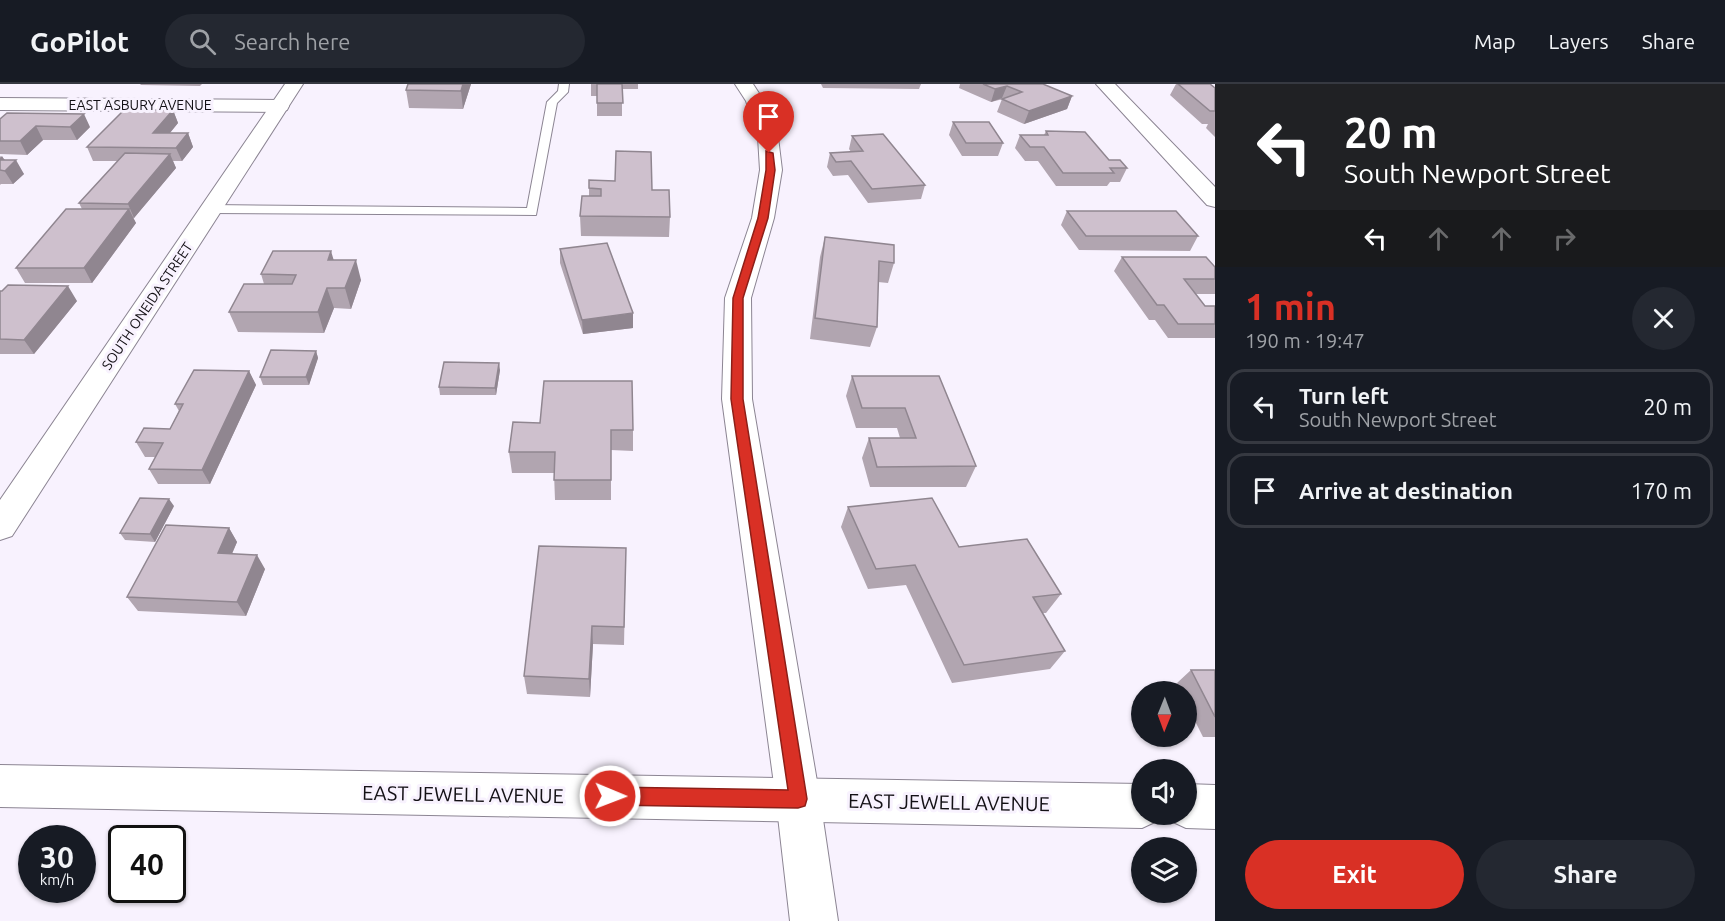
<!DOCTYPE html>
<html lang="en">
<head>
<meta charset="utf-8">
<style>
	:root { --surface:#171b24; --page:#242831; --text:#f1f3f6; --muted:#9ea1a6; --line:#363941; --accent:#d93025 }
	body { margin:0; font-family:Ubuntu,sans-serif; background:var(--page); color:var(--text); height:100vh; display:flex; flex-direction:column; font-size:22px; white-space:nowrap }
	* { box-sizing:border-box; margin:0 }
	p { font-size:20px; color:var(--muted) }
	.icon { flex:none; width:33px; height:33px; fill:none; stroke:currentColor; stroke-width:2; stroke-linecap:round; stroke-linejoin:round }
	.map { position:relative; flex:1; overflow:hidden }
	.drawer { display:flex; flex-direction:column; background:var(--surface); width:510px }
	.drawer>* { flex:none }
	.banner { background:#202124; color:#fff; overflow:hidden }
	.needle { width:39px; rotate:181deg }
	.tools { position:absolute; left:1131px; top:597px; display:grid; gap:12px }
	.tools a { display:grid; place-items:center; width:66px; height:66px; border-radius:50%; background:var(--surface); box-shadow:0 2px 4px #0004; font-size:30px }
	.speed { position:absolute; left:18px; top:741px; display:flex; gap:12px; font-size:30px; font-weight:700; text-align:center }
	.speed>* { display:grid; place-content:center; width:78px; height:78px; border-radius:50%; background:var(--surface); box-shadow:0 2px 4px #0004; line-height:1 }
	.speed small { font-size:15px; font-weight:400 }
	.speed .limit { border:3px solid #111; border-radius:9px; background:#fff; color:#111 }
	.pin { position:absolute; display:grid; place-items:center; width:51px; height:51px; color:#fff; margin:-62px -26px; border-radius:50% 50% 50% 0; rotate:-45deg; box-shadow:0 0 6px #0007 }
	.pin .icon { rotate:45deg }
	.me { position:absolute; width:66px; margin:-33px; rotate:91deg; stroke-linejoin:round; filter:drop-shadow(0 0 4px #0008) }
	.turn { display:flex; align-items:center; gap:21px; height:126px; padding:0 30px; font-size:27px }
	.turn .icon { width:78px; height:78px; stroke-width:2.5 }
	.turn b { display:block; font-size:42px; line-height:51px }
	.lanes { display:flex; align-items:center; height:57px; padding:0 30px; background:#0003; justify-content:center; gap:30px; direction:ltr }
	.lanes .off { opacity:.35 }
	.round { display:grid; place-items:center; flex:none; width:63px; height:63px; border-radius:32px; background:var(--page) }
	.head { display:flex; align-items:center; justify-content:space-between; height:102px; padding:0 30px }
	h1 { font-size:36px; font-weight:600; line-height:45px; color:var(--accent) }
	.action { display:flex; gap:12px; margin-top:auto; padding:12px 30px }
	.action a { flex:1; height:69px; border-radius:36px; background:var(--accent); color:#fff; font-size:24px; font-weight:600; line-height:69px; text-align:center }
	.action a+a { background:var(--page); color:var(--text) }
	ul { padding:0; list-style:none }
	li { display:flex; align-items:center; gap:18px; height:75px; margin:0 12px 9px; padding:0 18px; border:3px solid var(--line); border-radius:18px }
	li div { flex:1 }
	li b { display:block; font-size:22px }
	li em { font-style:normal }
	header { display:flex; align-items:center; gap:36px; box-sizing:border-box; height:84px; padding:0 30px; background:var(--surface); border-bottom:2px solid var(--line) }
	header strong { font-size:28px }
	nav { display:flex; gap:33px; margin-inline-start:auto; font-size:21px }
	.search { width:420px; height:54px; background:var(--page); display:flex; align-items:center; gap:15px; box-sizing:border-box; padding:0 21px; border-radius:33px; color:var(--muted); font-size:22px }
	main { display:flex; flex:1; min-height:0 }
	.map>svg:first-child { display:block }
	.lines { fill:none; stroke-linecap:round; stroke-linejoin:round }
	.lane-casing { stroke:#8c8593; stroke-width:2 }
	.street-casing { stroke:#8c8593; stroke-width:2 }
	.secondary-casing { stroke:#8c8593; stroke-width:2 }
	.lane { fill:#fff; fill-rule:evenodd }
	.street { fill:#fff; fill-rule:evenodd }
	.secondary { fill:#fff; fill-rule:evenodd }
	.wall { fill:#b1a5b0 }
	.shaded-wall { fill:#908690 }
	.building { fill:#cec0cd; stroke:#908690; stroke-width:1.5 }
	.route { fill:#d93025; stroke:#8d1f18; stroke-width:1.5 }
	.labels { text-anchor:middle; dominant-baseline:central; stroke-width:6; stroke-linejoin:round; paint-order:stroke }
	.far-street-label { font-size:14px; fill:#131015; stroke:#f8f2fe }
	.near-street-label { font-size:20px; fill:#131015; stroke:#f8f2fe }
</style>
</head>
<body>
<header>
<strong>GoPilot</strong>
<div class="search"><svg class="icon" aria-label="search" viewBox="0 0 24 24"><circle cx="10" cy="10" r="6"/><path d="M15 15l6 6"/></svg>Search here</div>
<nav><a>Map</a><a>Layers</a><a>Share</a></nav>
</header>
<main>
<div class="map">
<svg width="1215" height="837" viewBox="0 0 1215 837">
	<rect width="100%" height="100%" fill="#f8f2fe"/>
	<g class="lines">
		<defs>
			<path id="lane" d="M559,0H569L568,8L557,19L536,131L211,129L205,125L211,121L527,124L547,18L558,7Z"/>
			<path id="street" d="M735,0H753L764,17L778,53L782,86L774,134L751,214L752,315L820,715L838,837H790L776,715L722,315L725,214L752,134L760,86L758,53L746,17Z
				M1096,0H1115L1215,103V123L1207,121Z
				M0,14L280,16L287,18L289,22L287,26L280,28L0,26Z"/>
			<path id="secondary" d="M285,0H303L12,452L0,456V416Z
				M0,681L1142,700V730H1160L1157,737L1142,744L0,723Z
				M1186,700L1215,701V745L1186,744L1171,737L1168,730H1186Z"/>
		</defs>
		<use href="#lane" class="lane-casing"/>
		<use href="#street" class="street-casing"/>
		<use href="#secondary" class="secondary-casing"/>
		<use href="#lane" class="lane"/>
		<use href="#street" class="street"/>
		<use href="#secondary" class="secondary"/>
	</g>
	<path class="wall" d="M140,0H202L200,2L141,1Z
		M471,0L463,25L409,24L406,6Z
		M591,0H638V5H622V32H597V12H591Z
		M821,0H921L919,5L823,4Z
		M960,0H1043L1072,12L1067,25L1024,40L997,28L1002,15H1003L991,18L959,4Z
		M1176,0H1210L1215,4V53L1206,44L1208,40H1202L1170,11Z
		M173,26L178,39L170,49H188L193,63L182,77H173L176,84L134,134H133L136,139L92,199H25L16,184L82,125L79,119L118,77H93L87,63Z
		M0,35L90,43L77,56H43L27,71L0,70Z
		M953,38L1003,59L998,72H962L949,51Z
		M1046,47L1127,84L1120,98H1110L1107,102H1056L1038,77H1025L1015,64L1020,51H1044Z
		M852,52L925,101L921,115L868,119L848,91L833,92L827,83L830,69L851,68L849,65Z
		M0,72L24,90L13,100H1L0,101Z
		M589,104L652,106L670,133L669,153L581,152L580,132L589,112Z
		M1067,127L1198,152L1190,167L1079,166L1061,141Z
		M825,153L894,179L888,199L878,198L877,243L870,263L810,255L820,173Z
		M560,165L633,244L583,250L560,179Z
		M1122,173L1215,183V210H1196L1205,222H1215V254H1168L1155,236H1149L1114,187Z
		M334,176L361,196L351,225L334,224L324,249L238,248L229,228L264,200L261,190Z
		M0,207L77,217L34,270H0Z
		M316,267L318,274L309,301H263L260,293Z
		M500,286L496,311H440L439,303Z
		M249,287L256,301L210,400H158L149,385L155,373H145L136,358L170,345L179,327L175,320Z
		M852,292H939L976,382L966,403H870L862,374L869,354H900L897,344H856L846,312Z
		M513,338L633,346V367L611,366V416H555L554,389H512L509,368Z
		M174,422L155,458L125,456L120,449Z
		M848,423L959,463L1061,510L1046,529H1042L1065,567L1050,585L952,599L906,501L868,505L841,443Z
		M229,444L237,458L232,470L265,485L246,532L138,527L127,513Z
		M626,464L624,561L593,560L590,613L527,610L524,592Z
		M1191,586H1215V653H1203L1186,619V608H1181L1177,599Z"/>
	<path class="shaded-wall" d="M463,0H471L463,25L461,7Z
		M1007,2L1002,14L991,18L995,5Z
		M1072,12L1067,25L1024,40L1029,27Z
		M173,26L178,39L159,62L153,49Z
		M84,30L90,43L77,56L70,43Z
		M36,42L43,56L27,71L20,57Z
		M188,49L193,63L182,77L176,64Z
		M170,70L176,84L134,134L128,120Z
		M2,72L9,83L16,76L24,90L13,100L0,80V74Z
		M129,125L136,139L92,199L84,184Z
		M331,167L337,187L328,176Z
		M356,176L361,196L351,225L345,204Z
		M68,202L77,217L34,270L24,256Z
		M327,204L334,224L324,249L318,228Z
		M633,229V244L583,250L582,236Z
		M316,267L318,274L309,301L306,293Z
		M499,279L500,286L496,311L495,304Z
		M249,287L256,301L210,400L202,386Z
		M169,415L174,422L155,458L150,450Z
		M229,444L237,458L226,483L218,469Z
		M257,471L265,485L246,532L237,518Z
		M592,542L593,560L590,613L589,595Z"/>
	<path class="building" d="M408,0H463L461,7L406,6Z
		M597,0H622L623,19H597Z
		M983,0H1043L1072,12L1029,27L1002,15L1022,8L1007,2L995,5Z
		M1178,0H1210L1215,4V27H1210Z
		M124,26H173L153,49H188L176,64L87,63Z
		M7,29L84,30L70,43L36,42L20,57H0V35Z
		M953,38H989L1003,59H966Z
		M1046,47L1085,48L1109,76H1120L1127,84H1110L1114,89H1063L1044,63H1030L1020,51H1048Z
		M883,50L925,101L872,105L851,77L836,78L830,69L863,67L852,52Z
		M616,67L651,68L652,106H669L670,133L580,132L582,112H601V105L589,104V96L615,97Z
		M125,69L170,70L128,120L79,119Z
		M0,76H16L5,87L0,86Z
		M66,125H129L84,184H16Z
		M1067,127H1176L1198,152H1086Z
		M825,153L894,161V179L879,177L877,243L815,234Z
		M607,159L633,229L582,236L560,165Z
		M273,167H331L328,176H356L345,204H327L318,228H229L244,200H292L296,191L261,190Z
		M1122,173H1206L1215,183V195H1184L1205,222H1215V240H1178L1164,221H1157Z
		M8,201L68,202L24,256L0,255V207H2Z
		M271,266L316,267L306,293H260Z
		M444,278L499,279L495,304L439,303Z
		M194,286L249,287L202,386L149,385L163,359L136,358L144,344L170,345L183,320H175Z
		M852,292H939L976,382L877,383L869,354H916L905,324H862Z
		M544,297H632L633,346H611V396H554L555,368H509L513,338L540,339Z
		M140,414L169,415L150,450L120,449Z
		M932,414L959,463L1027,455L1061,510L1033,513L1065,567L964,581L915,481L876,485L848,423Z
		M166,441L229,444L218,469L257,471L237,518L127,513Z
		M539,462L626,464L624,543L592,542L589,595L524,592Z
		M1191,586H1215V633Z"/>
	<path class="route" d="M766,67L773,69L775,86L768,134L743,214V315L807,715L805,722L798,724L610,721L604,719L602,712L604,706L610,703L788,706L731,315L733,214L758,134L766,86Z"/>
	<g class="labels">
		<g class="far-street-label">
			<text x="140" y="21">EAST ASBURY AVENUE</text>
			<text transform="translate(147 222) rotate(-56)">SOUTH ONEIDA STREET</text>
		</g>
		<g class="near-street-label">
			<text transform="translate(463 710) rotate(1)">EAST JEWELL AVENUE</text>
			<text transform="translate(949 718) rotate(1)">EAST JEWELL AVENUE</text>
		</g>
	</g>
</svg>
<div class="tools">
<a><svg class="needle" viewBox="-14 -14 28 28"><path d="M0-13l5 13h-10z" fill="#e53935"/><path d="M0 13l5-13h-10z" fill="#9ea1a6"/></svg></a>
<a><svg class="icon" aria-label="sound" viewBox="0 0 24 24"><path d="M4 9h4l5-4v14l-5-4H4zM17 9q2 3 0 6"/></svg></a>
<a><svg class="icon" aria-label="layers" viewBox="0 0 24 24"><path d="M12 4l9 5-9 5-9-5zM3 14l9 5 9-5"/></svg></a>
</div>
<div class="speed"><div>30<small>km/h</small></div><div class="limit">40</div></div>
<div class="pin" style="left:769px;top:69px;background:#d93025"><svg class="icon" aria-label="arrive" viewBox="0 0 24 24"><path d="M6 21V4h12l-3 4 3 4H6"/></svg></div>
<svg class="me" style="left:610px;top:712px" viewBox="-20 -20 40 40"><circle r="17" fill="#d93025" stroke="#fff" stroke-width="3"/><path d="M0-11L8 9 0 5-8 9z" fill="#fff"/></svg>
</div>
<section class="drawer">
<div class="banner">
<div class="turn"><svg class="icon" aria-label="left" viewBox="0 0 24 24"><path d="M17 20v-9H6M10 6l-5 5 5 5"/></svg><div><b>20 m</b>South Newport Street</div></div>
<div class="lanes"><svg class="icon" aria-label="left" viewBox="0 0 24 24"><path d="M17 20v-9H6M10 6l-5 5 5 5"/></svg><svg class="icon off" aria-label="ahead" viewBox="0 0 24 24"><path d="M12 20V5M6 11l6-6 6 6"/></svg><svg class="icon off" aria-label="ahead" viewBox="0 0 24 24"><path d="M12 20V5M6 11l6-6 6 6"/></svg><svg class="icon off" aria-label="right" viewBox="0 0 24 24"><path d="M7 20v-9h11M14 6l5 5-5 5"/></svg></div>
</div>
<div class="head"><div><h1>1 min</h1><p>190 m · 19:47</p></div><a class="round"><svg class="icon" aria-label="close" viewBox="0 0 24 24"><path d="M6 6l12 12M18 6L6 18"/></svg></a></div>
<ul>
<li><svg class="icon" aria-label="left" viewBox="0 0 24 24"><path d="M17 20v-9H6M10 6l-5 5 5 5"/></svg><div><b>Turn left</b><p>South Newport Street</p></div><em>20 m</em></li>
<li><svg class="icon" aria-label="arrive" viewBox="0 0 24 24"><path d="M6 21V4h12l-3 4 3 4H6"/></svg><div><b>Arrive at destination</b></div><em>170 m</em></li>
</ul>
<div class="action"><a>Exit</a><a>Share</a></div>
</section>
</main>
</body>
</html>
